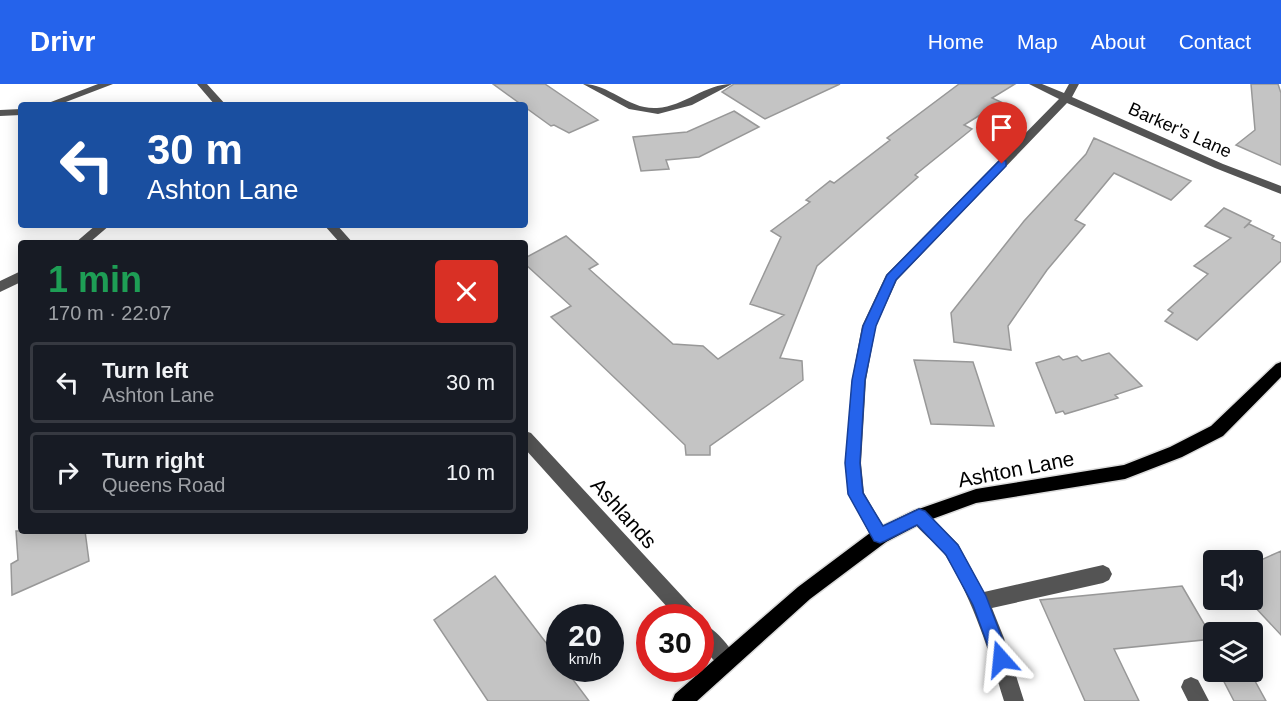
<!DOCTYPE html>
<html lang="en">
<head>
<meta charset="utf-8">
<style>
	:root { --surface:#171b24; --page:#20242c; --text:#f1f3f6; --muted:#9ea1a6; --line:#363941; --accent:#2563eb }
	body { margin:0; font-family:Helvetica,sans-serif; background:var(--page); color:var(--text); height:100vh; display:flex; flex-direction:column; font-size:22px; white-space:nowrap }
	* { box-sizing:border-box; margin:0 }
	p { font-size:20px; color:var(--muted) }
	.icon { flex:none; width:33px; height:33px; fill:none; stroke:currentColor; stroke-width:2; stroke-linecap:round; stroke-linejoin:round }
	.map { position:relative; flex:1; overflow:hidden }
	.panel { position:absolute; left:18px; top:156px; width:510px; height:294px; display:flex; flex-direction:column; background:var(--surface); border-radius:6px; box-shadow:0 3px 15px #0003 }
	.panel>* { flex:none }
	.guide { position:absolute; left:18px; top:18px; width:510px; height:126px; border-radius:6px; box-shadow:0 3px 15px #0003; background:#1a4fa0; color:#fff; overflow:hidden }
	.tools { position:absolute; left:1203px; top:466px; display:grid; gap:12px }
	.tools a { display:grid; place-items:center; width:60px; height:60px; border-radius:6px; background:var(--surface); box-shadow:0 3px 15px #0003; font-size:30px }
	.speed { position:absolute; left:546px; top:520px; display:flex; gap:12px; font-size:30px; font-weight:700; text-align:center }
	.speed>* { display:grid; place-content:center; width:78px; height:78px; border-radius:50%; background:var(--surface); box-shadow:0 3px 15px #0003; line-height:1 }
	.speed small { font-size:15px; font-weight:400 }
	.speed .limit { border:9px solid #d22; background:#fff; color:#111 }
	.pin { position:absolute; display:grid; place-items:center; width:51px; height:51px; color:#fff; margin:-62px -26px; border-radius:50% 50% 50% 0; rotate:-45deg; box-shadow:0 0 6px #0007 }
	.pin .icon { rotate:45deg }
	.me { position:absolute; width:66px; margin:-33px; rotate:342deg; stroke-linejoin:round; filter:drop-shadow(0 0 4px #0008) }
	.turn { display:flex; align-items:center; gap:21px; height:126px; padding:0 30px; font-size:27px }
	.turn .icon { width:78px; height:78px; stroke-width:2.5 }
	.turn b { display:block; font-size:42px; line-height:51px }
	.round { display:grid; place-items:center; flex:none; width:63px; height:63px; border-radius:6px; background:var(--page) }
	.head { display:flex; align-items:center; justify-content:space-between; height:102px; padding:0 30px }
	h1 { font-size:36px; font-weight:700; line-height:45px; color:#1e9e55 }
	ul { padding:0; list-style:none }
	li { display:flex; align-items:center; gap:18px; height:81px; margin:0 12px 9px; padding:0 18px; border:3px solid var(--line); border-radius:6px }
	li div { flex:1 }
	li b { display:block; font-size:22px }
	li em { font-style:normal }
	header { display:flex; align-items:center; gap:36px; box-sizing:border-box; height:84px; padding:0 30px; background:var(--accent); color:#fff }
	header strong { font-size:28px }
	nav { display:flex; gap:33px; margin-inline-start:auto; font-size:21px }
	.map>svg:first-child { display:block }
	.building { fill:#c4c4c4; stroke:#989898; stroke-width:1.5 }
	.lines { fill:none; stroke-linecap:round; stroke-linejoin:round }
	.major-casing { stroke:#dbdbdb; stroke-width:3 }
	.minor { fill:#545454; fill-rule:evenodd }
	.major { fill:#000; fill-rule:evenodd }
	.route { fill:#2563eb; stroke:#184099; stroke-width:1.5 }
	.labels { text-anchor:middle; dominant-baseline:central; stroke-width:6; stroke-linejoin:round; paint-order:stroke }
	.far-street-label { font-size:18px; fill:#000; stroke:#fff }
	.street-label { font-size:21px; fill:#000; stroke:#fff }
</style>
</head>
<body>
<header>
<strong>Drivr</strong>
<nav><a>Home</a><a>Map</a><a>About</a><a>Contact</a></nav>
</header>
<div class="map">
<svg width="1281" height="617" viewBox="0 0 1281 617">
	<rect width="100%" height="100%" fill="#fff"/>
	<path class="building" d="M493,0H545L598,36L569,49L554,41L551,42Z
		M734,0H840L765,35L722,8Z
		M959,0H1015L992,14L1001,18L964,41L972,45L915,91L918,93L817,182L780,274L802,277L803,296L710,362V371H686L685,361L551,233L571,222L525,180V174L566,152L598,180L589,185L673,260L703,262L718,275L784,231L750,220L781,153L771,147L810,118L806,116L830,97L834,99L890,56L887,54Z
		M1251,0H1278L1281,9V81L1236,61L1255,46Z
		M734,27L759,43L699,73L666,76L669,85L641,87L633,53L687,48Z
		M1094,54L1191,97L1171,116L1114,89L1075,136L1085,141L1047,186L1008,242L1011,266L954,258L951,229L1024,137L1086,70Z
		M1224,124L1251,137L1244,144L1249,140L1274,152L1272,155L1281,159V177L1197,256L1165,237L1173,229L1168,226L1208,190L1194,182L1231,154L1205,142Z
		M1109,269L1142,302L1115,311L1118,314L1082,325L1065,330L1063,327L1056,329L1036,279L1059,272L1063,276L1077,272L1082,277Z
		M914,276L973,278L994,342L931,340Z
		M16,447H85L89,477L12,511L11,480L18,476Z
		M1281,467V551L1252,520V480Z
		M495,492L560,577V585H565L589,617H488L434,536Z
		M1182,502L1213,555L1114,565L1139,617H1085L1040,516Z
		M1219,588H1250L1266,617H1234Z"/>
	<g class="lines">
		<defs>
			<path id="major" d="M1281,278V293L1223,352L1182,373L1125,395L976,419L924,438L886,458L810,515L697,617H672L675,610L798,503L874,446L913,427L976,405L1124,381L1170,363L1211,342L1276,280Z"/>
		</defs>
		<use href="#major" class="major-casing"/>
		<path class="minor" d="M98,0H113L58,21H43Z
			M197,0H207L226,21H215Z
			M583,0C610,0 629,26 657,24C685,22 705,0 732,0L692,21L658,30L629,25Z
			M1029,0H1042L1064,9L1069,0H1079L1072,13L1223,80L1281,102V110L1215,84L1067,19L897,196L876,242L866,296L861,379L864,409L889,452L886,458L880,460L874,458L848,410L845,379L852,296L862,242L886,191L1059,15Z
			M21,25V31L0,32V26Z
			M96,141H110L89,159H75Z
			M324,141H337L353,159H340Z
			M21,187V198L0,208V197Z
			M525,347L531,349L696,527L698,534H677L525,365Z
			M919,424L925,427L958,460L984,508L1103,481L1109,484L1112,490L1109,496L1103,499L992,524L1004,554L1024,617H1004C989,567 974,519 947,474C938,458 918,449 910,432L913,427Z
			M700,538C714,543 731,563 737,576L734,583L727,586L720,583L700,561Z
			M1191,593L1198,596L1209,617H1188L1181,603L1184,596Z"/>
		<use href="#major" class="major"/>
	</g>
	<path class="route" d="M1002,76L1006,77V82L896,196L876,242L865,296L860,379L863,409L883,442L919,425L925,427L958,461L986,512L1010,575L1007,581L1001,584L995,581L973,521L946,471L917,441L885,457L880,459L874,457L848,410L845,379L852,296L863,242L887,191L999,77Z"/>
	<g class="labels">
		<g class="far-street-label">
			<text transform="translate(1180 46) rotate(24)">Barker's Lane</text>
		</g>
		<g class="street-label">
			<text transform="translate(1016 385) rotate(-11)">Ashton Lane</text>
			<text transform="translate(624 429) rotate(48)">Ashlands</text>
		</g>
	</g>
</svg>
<div class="tools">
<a><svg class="icon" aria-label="sound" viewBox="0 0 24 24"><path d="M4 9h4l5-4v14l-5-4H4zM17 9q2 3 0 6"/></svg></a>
<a><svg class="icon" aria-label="layers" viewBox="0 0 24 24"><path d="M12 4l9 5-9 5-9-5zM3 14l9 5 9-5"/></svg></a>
</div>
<div class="speed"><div>20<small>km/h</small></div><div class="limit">30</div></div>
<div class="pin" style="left:1002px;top:80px;background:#d93025"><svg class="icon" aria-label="arrive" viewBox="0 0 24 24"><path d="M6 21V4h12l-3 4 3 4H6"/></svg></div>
<svg class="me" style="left:1001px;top:575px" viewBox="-20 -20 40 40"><path d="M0-17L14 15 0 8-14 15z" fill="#2563eb" stroke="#fff" stroke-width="4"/></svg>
<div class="guide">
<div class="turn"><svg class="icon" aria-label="left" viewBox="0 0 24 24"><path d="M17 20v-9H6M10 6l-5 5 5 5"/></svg><div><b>30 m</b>Ashton Lane</div></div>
</div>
<section class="panel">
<div class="head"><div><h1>1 min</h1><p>170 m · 22:07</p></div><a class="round" style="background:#d93025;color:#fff"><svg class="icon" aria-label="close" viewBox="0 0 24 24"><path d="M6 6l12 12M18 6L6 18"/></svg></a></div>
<ul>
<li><svg class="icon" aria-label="left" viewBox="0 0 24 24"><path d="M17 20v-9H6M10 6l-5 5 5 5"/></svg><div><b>Turn left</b><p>Ashton Lane</p></div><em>30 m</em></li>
<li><svg class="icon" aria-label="right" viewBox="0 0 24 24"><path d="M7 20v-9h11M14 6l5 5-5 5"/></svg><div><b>Turn right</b><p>Queens Road</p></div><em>10 m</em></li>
</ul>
</section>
</div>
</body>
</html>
